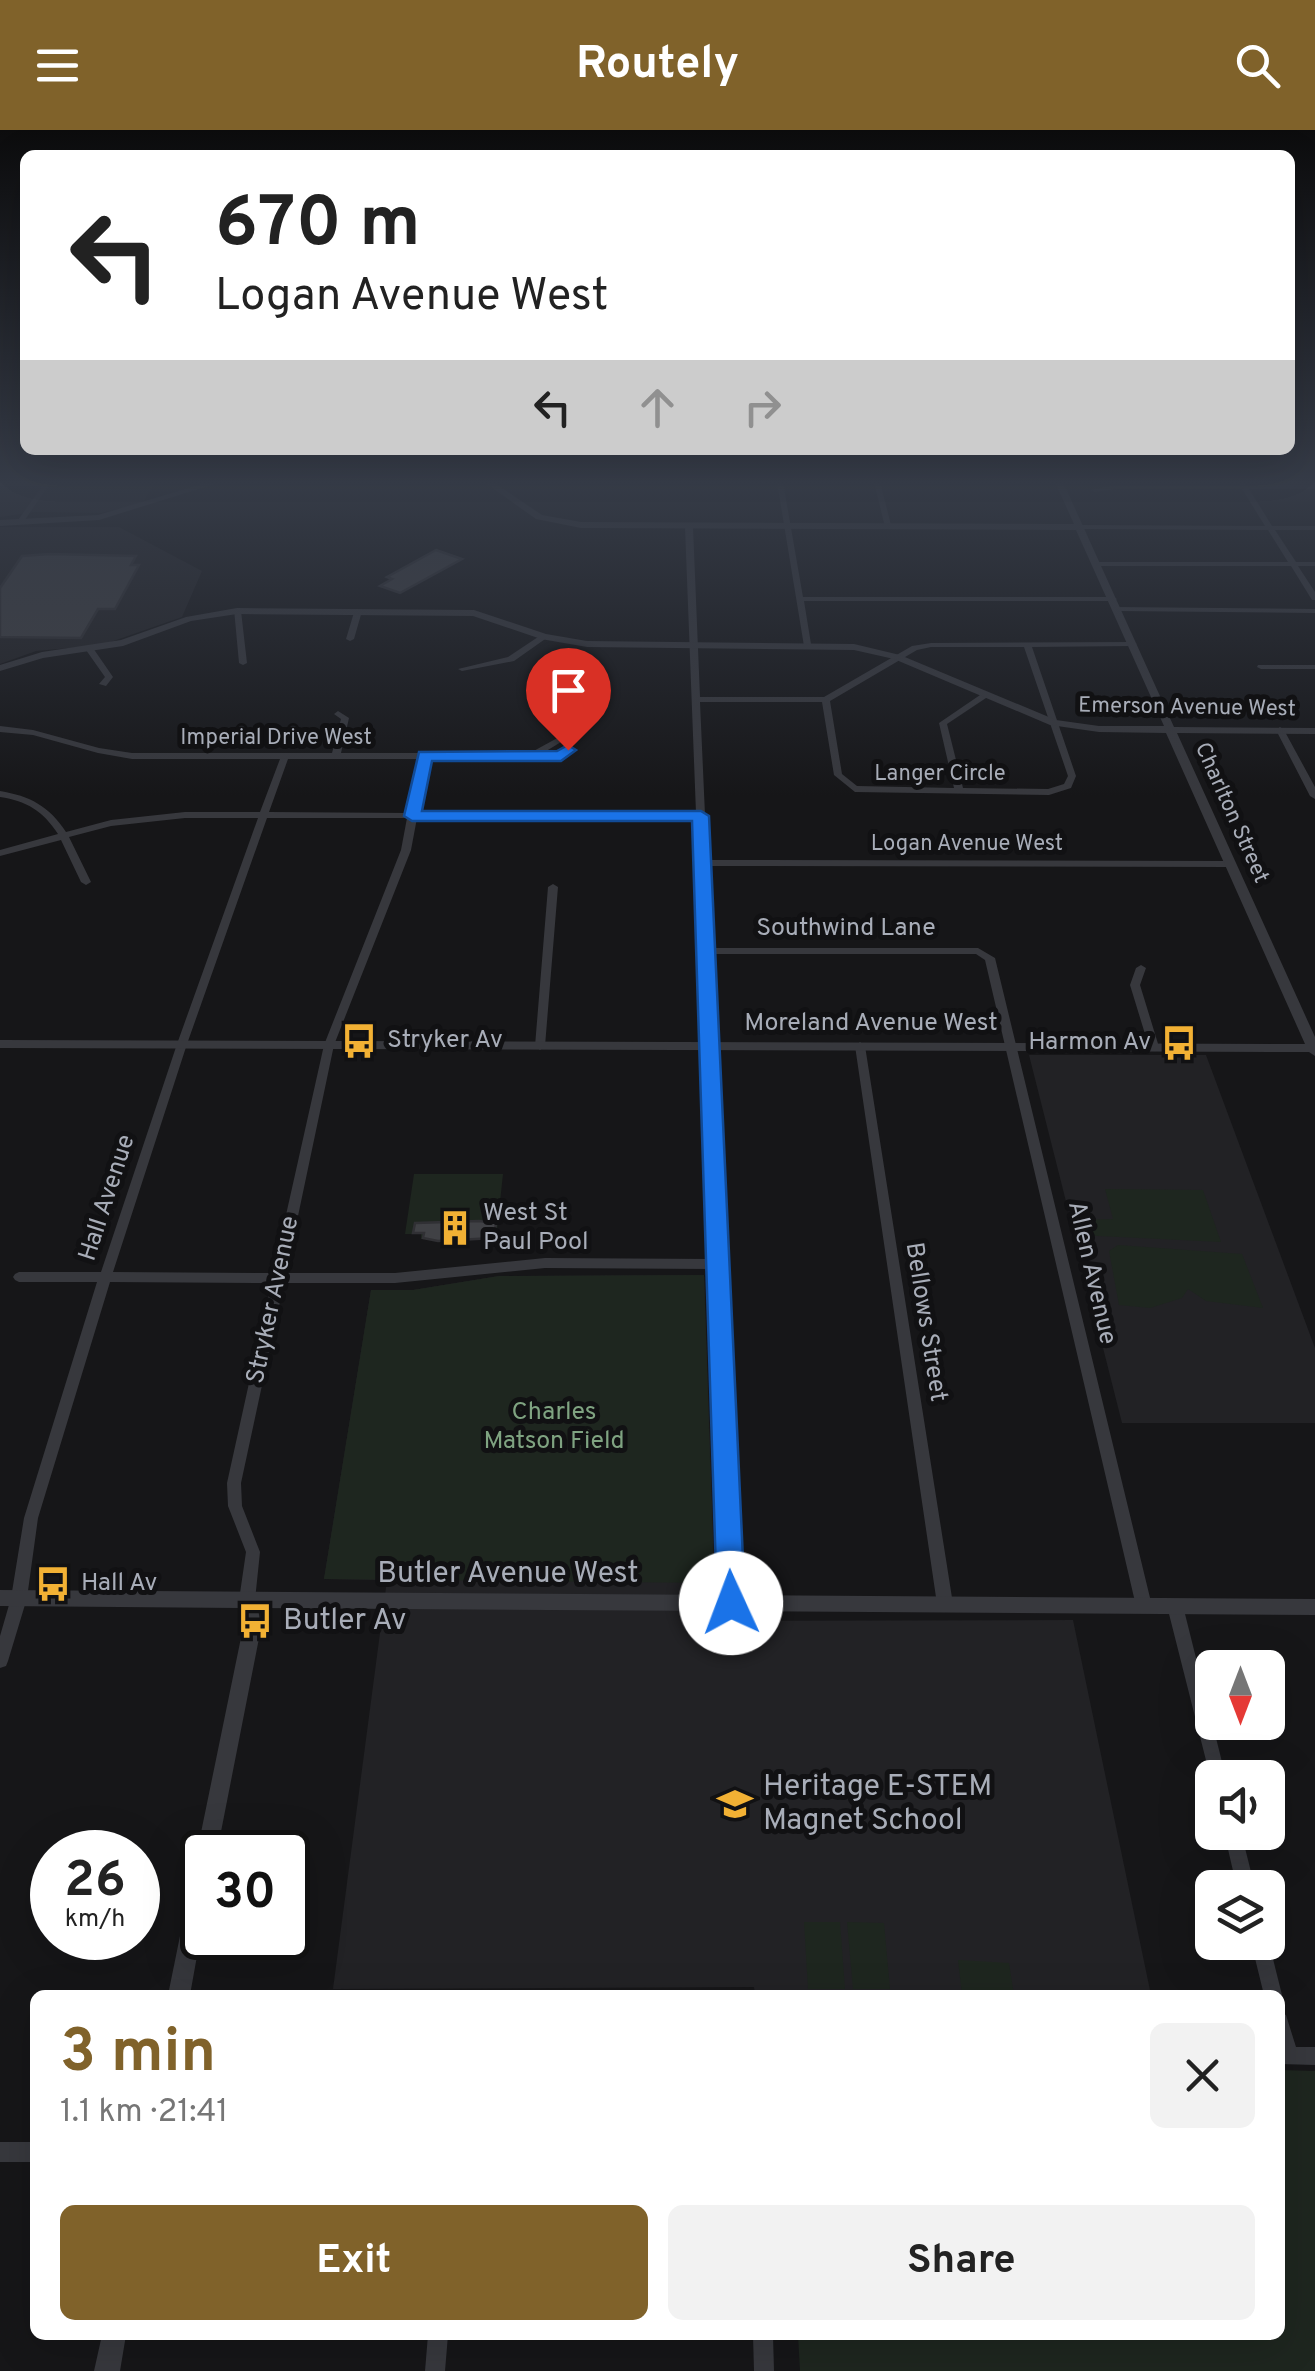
<!DOCTYPE html>
<html lang="en">
<head>
<meta charset="utf-8">
<style>
	:root { --surface:#fff; --page:#f2f2f2; --text:#222; --muted:#767676; --accent:#80622a }
	body { margin:0; font-family:Overpass,sans-serif; background:var(--page); color:var(--text); height:100vh; display:flex; flex-direction:column; font-size:38px; white-space:nowrap }
	* { box-sizing:border-box; margin:0 }
	p { font-size:32px; color:var(--muted) }
	.icon { flex:none; width:55px; height:55px; fill:none; stroke:currentColor; stroke-width:2; stroke-linecap:round; stroke-linejoin:round }
	.map { position:relative; flex:1; overflow:hidden }
	.details { position:absolute; left:30px; top:1860px; width:1255px; height:350px; display:flex; flex-direction:column; background:var(--surface); border-radius:15px; box-shadow:0 10px 40px #0002 }
	.details>* { flex:none }
	.banner { position:absolute; left:20px; top:20px; width:1275px; height:305px; border-radius:15px; box-shadow:0 10px 40px #0002; background:#fff; color:var(--text); overflow:hidden }
	.needle { width:65px; rotate:180deg }
	.buttons { position:absolute; left:1195px; top:1520px; display:grid; gap:20px }
	.buttons a { display:grid; place-items:center; width:90px; height:90px; border-radius:15px; background:var(--surface); box-shadow:0 10px 40px #0002; font-size:50px }
	.speed { position:absolute; left:30px; top:1700px; display:flex; gap:20px; font-size:50px; font-weight:700; text-align:center }
	.speed>* { display:grid; place-content:center; width:130px; height:130px; border-radius:50%; background:var(--surface); box-shadow:0 10px 40px #0002; line-height:1 }
	.speed small { font-size:25px; font-weight:400 }
	.speed .limit { border:5px solid #111; border-radius:15px; background:#fff; color:#111 }
	.pin { position:absolute; display:grid; place-items:center; width:85px; height:85px; color:#fff; margin:-102px -42px; border-radius:50% 50% 50% 0; rotate:-45deg; box-shadow:0 0 10px #0007 }
	.pin .icon { rotate:45deg }
	.me { position:absolute; width:110px; margin:-55px; rotate:358deg; stroke-linejoin:round; filter:drop-shadow(0 0 8px #0008) }
	.turn { display:flex; align-items:center; gap:35px; height:210px; padding:0 30px; font-size:45px }
	.turn .icon { width:130px; height:130px; stroke-width:2.5 }
	.turn b { display:block; font-size:70px; line-height:85px }
	.lanes { display:flex; align-items:center; height:95px; padding:0 30px; background:#0003; justify-content:center; gap:50px; direction:ltr }
	.lanes .off { opacity:.35 }
	.round { display:grid; place-items:center; flex:none; width:105px; height:105px; border-radius:15px; background:var(--page) }
	.overview { display:flex; align-items:center; justify-content:space-between; height:170px; padding:0 30px }
	h1 { font-size:60px; font-weight:700; line-height:75px; color:var(--accent) }
	.primary-button { display:flex; gap:20px; margin-top:auto; padding:20px 30px }
	.primary-button a { flex:1; height:115px; border-radius:15px; background:var(--accent); color:#fff; font-size:40px; font-weight:700; line-height:115px; text-align:center }
	.primary-button a+a { background:var(--page); color:var(--text) }
	header { display:flex; justify-content:space-between; align-items:center; height:130px; padding:0 30px; background:var(--accent); color:#fff; font-size:45px; font-weight:700 }
	.map>svg:first-child { display:block }
	.built { fill:#222225 }
	.green { fill:#1e261f }
	.building { fill:#404145; stroke:#303034; stroke-width:2.5 }
	.lines { fill:none; stroke-linecap:round; stroke-linejoin:round }
	.minor { fill:#37383d; fill-rule:evenodd }
	.tertiary { fill:#37383d; fill-rule:evenodd }
	.route { fill:#1a73e8; stroke:#114b97; stroke-width:2.5 }
	.labels { text-anchor:middle; dominant-baseline:central; stroke-width:10; stroke-linejoin:round; paint-order:stroke }
	.far-street-label { font-size:22px; fill:#a8adb8; stroke:#111113 }
	.street-label { font-size:25px; fill:#a8adb8; stroke:#111113 }
	.poi-label { font-size:25px; fill:#a8adb8; stroke:#111113; text-anchor:start }
	.park-label { font-size:25px; fill:#7fa381; stroke:#111113 }
	.near-street-label { font-size:30px; fill:#a8adb8; stroke:#111113 }
	.near-poi-label { font-size:30px; fill:#a8adb8; stroke:#111113; text-anchor:start }
</style>
</head>
<body>
<header><svg class="icon" aria-label="menu" viewBox="0 0 24 24"><path d="M4 6h16M4 12h16M4 18h16"/></svg>Routely<svg class="icon" aria-label="search" viewBox="0 0 24 24"><circle cx="10" cy="10" r="6"/><path d="M15 15l6 6"/></svg></header>
<div class="map">
<svg width="1315" height="2241" viewBox="0 0 1315 2241">
	<rect width="100%" height="100%" fill="#161618"/>
	<path class="built" d="M0,352L54,353H154L143,373L101,383L35,382L0,387Z
		M0,397H119L202,441L182,487L102,515L36,521L0,534Z
		M1029,925H1206L1315,1218V1293H1122Z
		M704,1145L716,1491L1073,1490L1151,1865H755L754,1857L333,1859L387,1450L324,1449L371,1160H413L499,1146Z"/>
	<path class="green" d="M414,1044H503L496,1110L421,1109V1104H405Z
		M1105,1059L1203,1060L1221,1112L1078,1105L1074,1090L1113,1089Z
		M1118,1115L1242,1124L1263,1178L1206,1171L1188,1159L1182,1168L1150,1178L1119,1175L1109,1121Z
		M704,1145L714,1453L324,1449L371,1160H413L499,1146Z
		M804,1792H840L845,1859H808Z
		M847,1792L884,1793L890,1859H853Z
		M958,1830L1009,1833L1014,1865H962Z
		M1280,1940L1315,1941V2241H800L798,2205H1280Z"/>
	<path class="building" d="M436,420L462,429L400,463L380,456L392,449L387,447Z
		M50,424L136,426L131,435H139L115,479H98L81,508L0,507V458L22,426Z
		M479,1091L496,1093L494,1108L438,1111L423,1108L424,1103H413L415,1093Z"/>
	<g class="lines">
		<path class="minor" d="M45,352H51L22,394H18L16,393Z
			M777,352H783L803,467H1113L1117,469L1113,471H804L811,514L804,516Z
			M874,352H880L892,399L885,397Z
			M1238,352H1244L1246,355H1315V359H1249L1272,396H1315V400H1275L1296,432H1315V436H1298L1315,462V470H1312L1291,436H1096L1092,434L1096,432H1288L1268,400L1080,399L1076,397L1080,395L1265,396L1242,359H1116L1094,362L1091,360L1116,355H1239Z
			M689,395L693,397L700,567H824L912,516L931,513L1133,512L1137,514L1133,516L1032,517L1076,646L1071,658L1049,665L855,662L834,645L822,572H700L707,730L1231,731L1236,734L1231,737L707,736L711,818H978L995,828L1152,1476L1149,1481L1144,1483L1139,1481L1136,1476L985,830L976,824H711L739,1473L736,1478L731,1480L726,1478L723,1473L712,1139L545,1138L395,1153H284L241,1353L242,1376L260,1422L255,1470L252,1475L247,1477L242,1475L239,1470L246,1422L228,1376L227,1353L271,1153L110,1152L38,1388L27,1468L8,1531L6,1536L0,1538V1506L11,1468L24,1388L97,1152H19L15,1150L13,1147L15,1144L19,1142H101L177,914L258,688H185L111,696L69,707L91,752L86,755L81,752L61,710L0,726V720L58,704C43,681 27,671 0,667V661C30,666 49,676 66,702L111,690L185,682H260L280,629H132L98,623L33,605L0,602V596L33,600L99,618L132,623H332L341,589L334,584L338,581L349,588L341,623H530L561,606L572,612L571,623L561,629H428L418,683H696L685,397ZM931,517H1024L1068,646L1064,654L1048,659L963,658L947,594L986,568L987,566L983,563L939,593L954,658L857,656L842,644L830,571L917,520ZM561,612L564,613L563,622L543,623ZM288,629H419L409,683L269,682ZM267,688H407L401,720L324,915L273,1143L113,1142L187,914ZM417,688L696,689L711,1129L545,1128L395,1143H286L334,915L411,720Z
			M1114,477L1315,479V483L1117,481L1113,479Z
			M234,479L241,481L247,533L243,535L239,533Z
			M355,479L362,481L354,509L350,511L346,509Z
			M541,505L548,507L514,531L462,541L458,539L508,527Z
			M87,518H93L113,547L106,556L99,554L105,547L86,520Z
			M1258,535H1315V539H1261L1257,537Z
			M1280,597L1284,600L1315,657V669L1310,666L1276,600Z
			M553,754L558,757L545,916L540,920L535,916L548,757Z
			M1141,835L1146,838L1140,855L1159,917L1154,921L1149,917L1130,855L1136,838Z
			M860,912L865,916L953,1474L950,1479L945,1481L940,1479L937,1474L855,916Z
			M1175,1469L1180,1471L1183,1476L1226,1648H1212V1654L1167,1476L1170,1471Z
			M1224,1702H1241L1255,1758H1237Z
			M1268,1809L1282,1865L1280,1870V1865H1264L1251,1812H1268Z
			M1280,1882L1286,1885L1296,1917H1315V1935L1280,1934Z
			M0,2012H35V2032H0Z
			M428,2205H448L445,2241H425Z
			M753,2205H773L774,2241H754Z"/>
		<path class="tertiary" d="M209,352H221L99,390L0,396V390L98,385Z
			M484,352H493L542,385L581,392L1074,394L1055,352H1063L1174,597L1315,598V604L1177,603L1315,907V926L1309,922L0,918V910L1305,914L1166,603L1099,602L1050,595L894,529L854,520L587,517L541,509L473,486L237,484L191,491L123,516L43,528L0,541V535L42,522L121,510L186,487L237,478L474,480L546,504L587,511L854,514L900,525L1056,590L1099,596H1164L1076,400L581,398L536,389Z
			M0,1460L1315,1469V1485L258,1478L261,1498L217,1722H202V1730L197,1722L243,1498L239,1478L0,1476Z
			M202,1737V1798L190,1865H168L192,1747L195,1740Z
			M102,2205H126L120,2241H94Z"/>
	</g>
	<linearGradient id="sky" x2="0" y2="1"><stop stop-color="#0c0c0d"/><stop offset="0.53" stop-color="#363c48"/><stop offset="1" stop-color="#363c48" stop-opacity="0"/></linearGradient>
	<rect width="1315" height="666" fill="url(#sky)"/>
	<path class="route" d="M568,615L576,620L561,631H432L422,681H701L709,686L745,1473L740,1482L731,1486L721,1482L717,1473L692,691H412L404,686L419,622L557,621Z"/>
	<defs>
		<symbol id="bus-bare" viewBox="-9 -9 18 18"><path d="M-5-6H5V4H4V6H2V4H-2V6H-4V4H-5ZM-3.5-4V0h7V-4ZM-3.5 1.2v1.5H-2V1.2ZM2 1.2v1.5H3.5V1.2Z" fill="#f2b134" stroke="#111113" stroke-width="2.5" paint-order="stroke"/></symbol>
		<symbol id="building-bare" viewBox="-9 -9 18 18"><path d="M-4-6H4V6H1V3H-1V6H-4ZM-2.5-4.3h1.7v1.8h-1.7ZM.8-4.3h1.7v1.8H.8ZM-2.5-1h1.7V.8h-1.7ZM.8-1h1.7V.8H.8Z" fill="#f2b134" stroke="#111113" stroke-width="2.5" paint-order="stroke"/></symbol>
		<symbol id="school-bare" viewBox="-9 -9 18 18"><path d="M0-5L7-2L0 1L-7-2ZM-4 1L0 2.5L4 1V4Q0 6-4 4Z" fill="#f2b134" stroke="#111113" stroke-width="2.5" paint-order="stroke"/></symbol>
	</defs>
	<g fill-rule="evenodd">
		<use href="#bus-bare" x="334" y="886" width="50" height="50"/>
		<use href="#bus-bare" x="1154" y="888" width="50" height="50"/>
		<use href="#building-bare" x="430" y="1073" width="50" height="50"/>
		<use href="#bus-bare" x="28" y="1429" width="50" height="50"/>
		<use href="#bus-bare" x="230" y="1466" width="50" height="50"/>
		<use href="#school-bare" x="710" y="1649" width="50" height="50"/>
	</g>
	<g class="labels">
		<g class="far-street-label">
			<text transform="translate(1187 578) rotate(1)">Emerson Avenue West</text>
			<text x="276" y="608">Imperial Drive West</text>
			<text x="940" y="644">Langer Circle</text>
			<text transform="translate(1231 683) rotate(66)">Charlton Street</text>
			<text x="967" y="714">Logan Avenue West</text>
		</g>
		<g class="street-label">
			<text x="846" y="799">Southwind Lane</text>
			<text x="871" y="894">Moreland Avenue West</text>
			<text transform="translate(108 1068) rotate(-72)">Hall Avenue</text>
			<text transform="translate(1091 1143) rotate(77)">Allen Avenue</text>
			<text transform="translate(274 1170) rotate(-78)">Stryker Avenue</text>
			<text transform="translate(925 1192) rotate(81)">Bellows Street</text>
		</g>
		<g class="poi-label">
			<text x="387" y="911">Stryker Av</text>
			<text x="1151" y="913" text-anchor="end">Harmon Av</text>
			<text x="483" y="1084">West St<tspan x="483" dy="29">Paul Pool</tspan></text>
			<text x="81" y="1454">Hall Av</text>
		</g>
		<g class="park-label">
			<text x="554" y="1283">Charles<tspan x="554" dy="29">Matson Field</tspan></text>
		</g>
		<g class="near-street-label">
			<text x="508" y="1444">Butler Avenue West</text>
		</g>
		<g class="near-poi-label">
			<text x="283" y="1491">Butler Av</text>
			<text x="763" y="1657">Heritage E-STEM<tspan x="763" dy="34">Magnet School</tspan></text>
		</g>
	</g>
</svg>
<div class="buttons">
<a><svg class="needle" viewBox="-14 -14 28 28"><path d="M0-13l5 13h-10z" fill="#e53935"/><path d="M0 13l5-13h-10z" fill="#767676"/></svg></a>
<a><svg class="icon" aria-label="sound" viewBox="0 0 24 24"><path d="M4 9h4l5-4v14l-5-4H4zM17 9q2 3 0 6"/></svg></a>
<a><svg class="icon" aria-label="layers" viewBox="0 0 24 24"><path d="M12 4l9 5-9 5-9-5zM3 14l9 5 9-5"/></svg></a>
</div>
<div class="speed"><div>26<small>km/h</small></div><div class="limit">30</div></div>
<div class="pin" style="left:568px;top:620px;background:#d93025"><svg class="icon" aria-label="arrive" viewBox="0 0 24 24"><path d="M6 21V4h12l-3 4 3 4H6"/></svg></div>
<svg class="me" style="left:731px;top:1473px" viewBox="-20 -20 40 40"><circle r="19" fill="#fff"/><path d="M0-13L10 11 0 6-10 11z" fill="#1a73e8"/></svg>
<div class="banner">
<div class="turn"><svg class="icon" aria-label="left" viewBox="0 0 24 24"><path d="M17 20v-9H6M10 6l-5 5 5 5"/></svg><div><b>670 m</b>Logan Avenue West</div></div>
<div class="lanes"><svg class="icon" aria-label="left" viewBox="0 0 24 24"><path d="M17 20v-9H6M10 6l-5 5 5 5"/></svg><svg class="icon off" aria-label="ahead" viewBox="0 0 24 24"><path d="M12 20V5M6 11l6-6 6 6"/></svg><svg class="icon off" aria-label="right" viewBox="0 0 24 24"><path d="M7 20v-9h11M14 6l5 5-5 5"/></svg></div>
</div>
<section class="details">
<div class="overview"><div><h1>3 min</h1><p>1.1 km · 21:41</p></div><a class="round"><svg class="icon" aria-label="close" viewBox="0 0 24 24"><path d="M6 6l12 12M18 6L6 18"/></svg></a></div>
<div class="primary-button"><a>Exit</a><a>Share</a></div>
</section>
</div>
</body>
</html>
